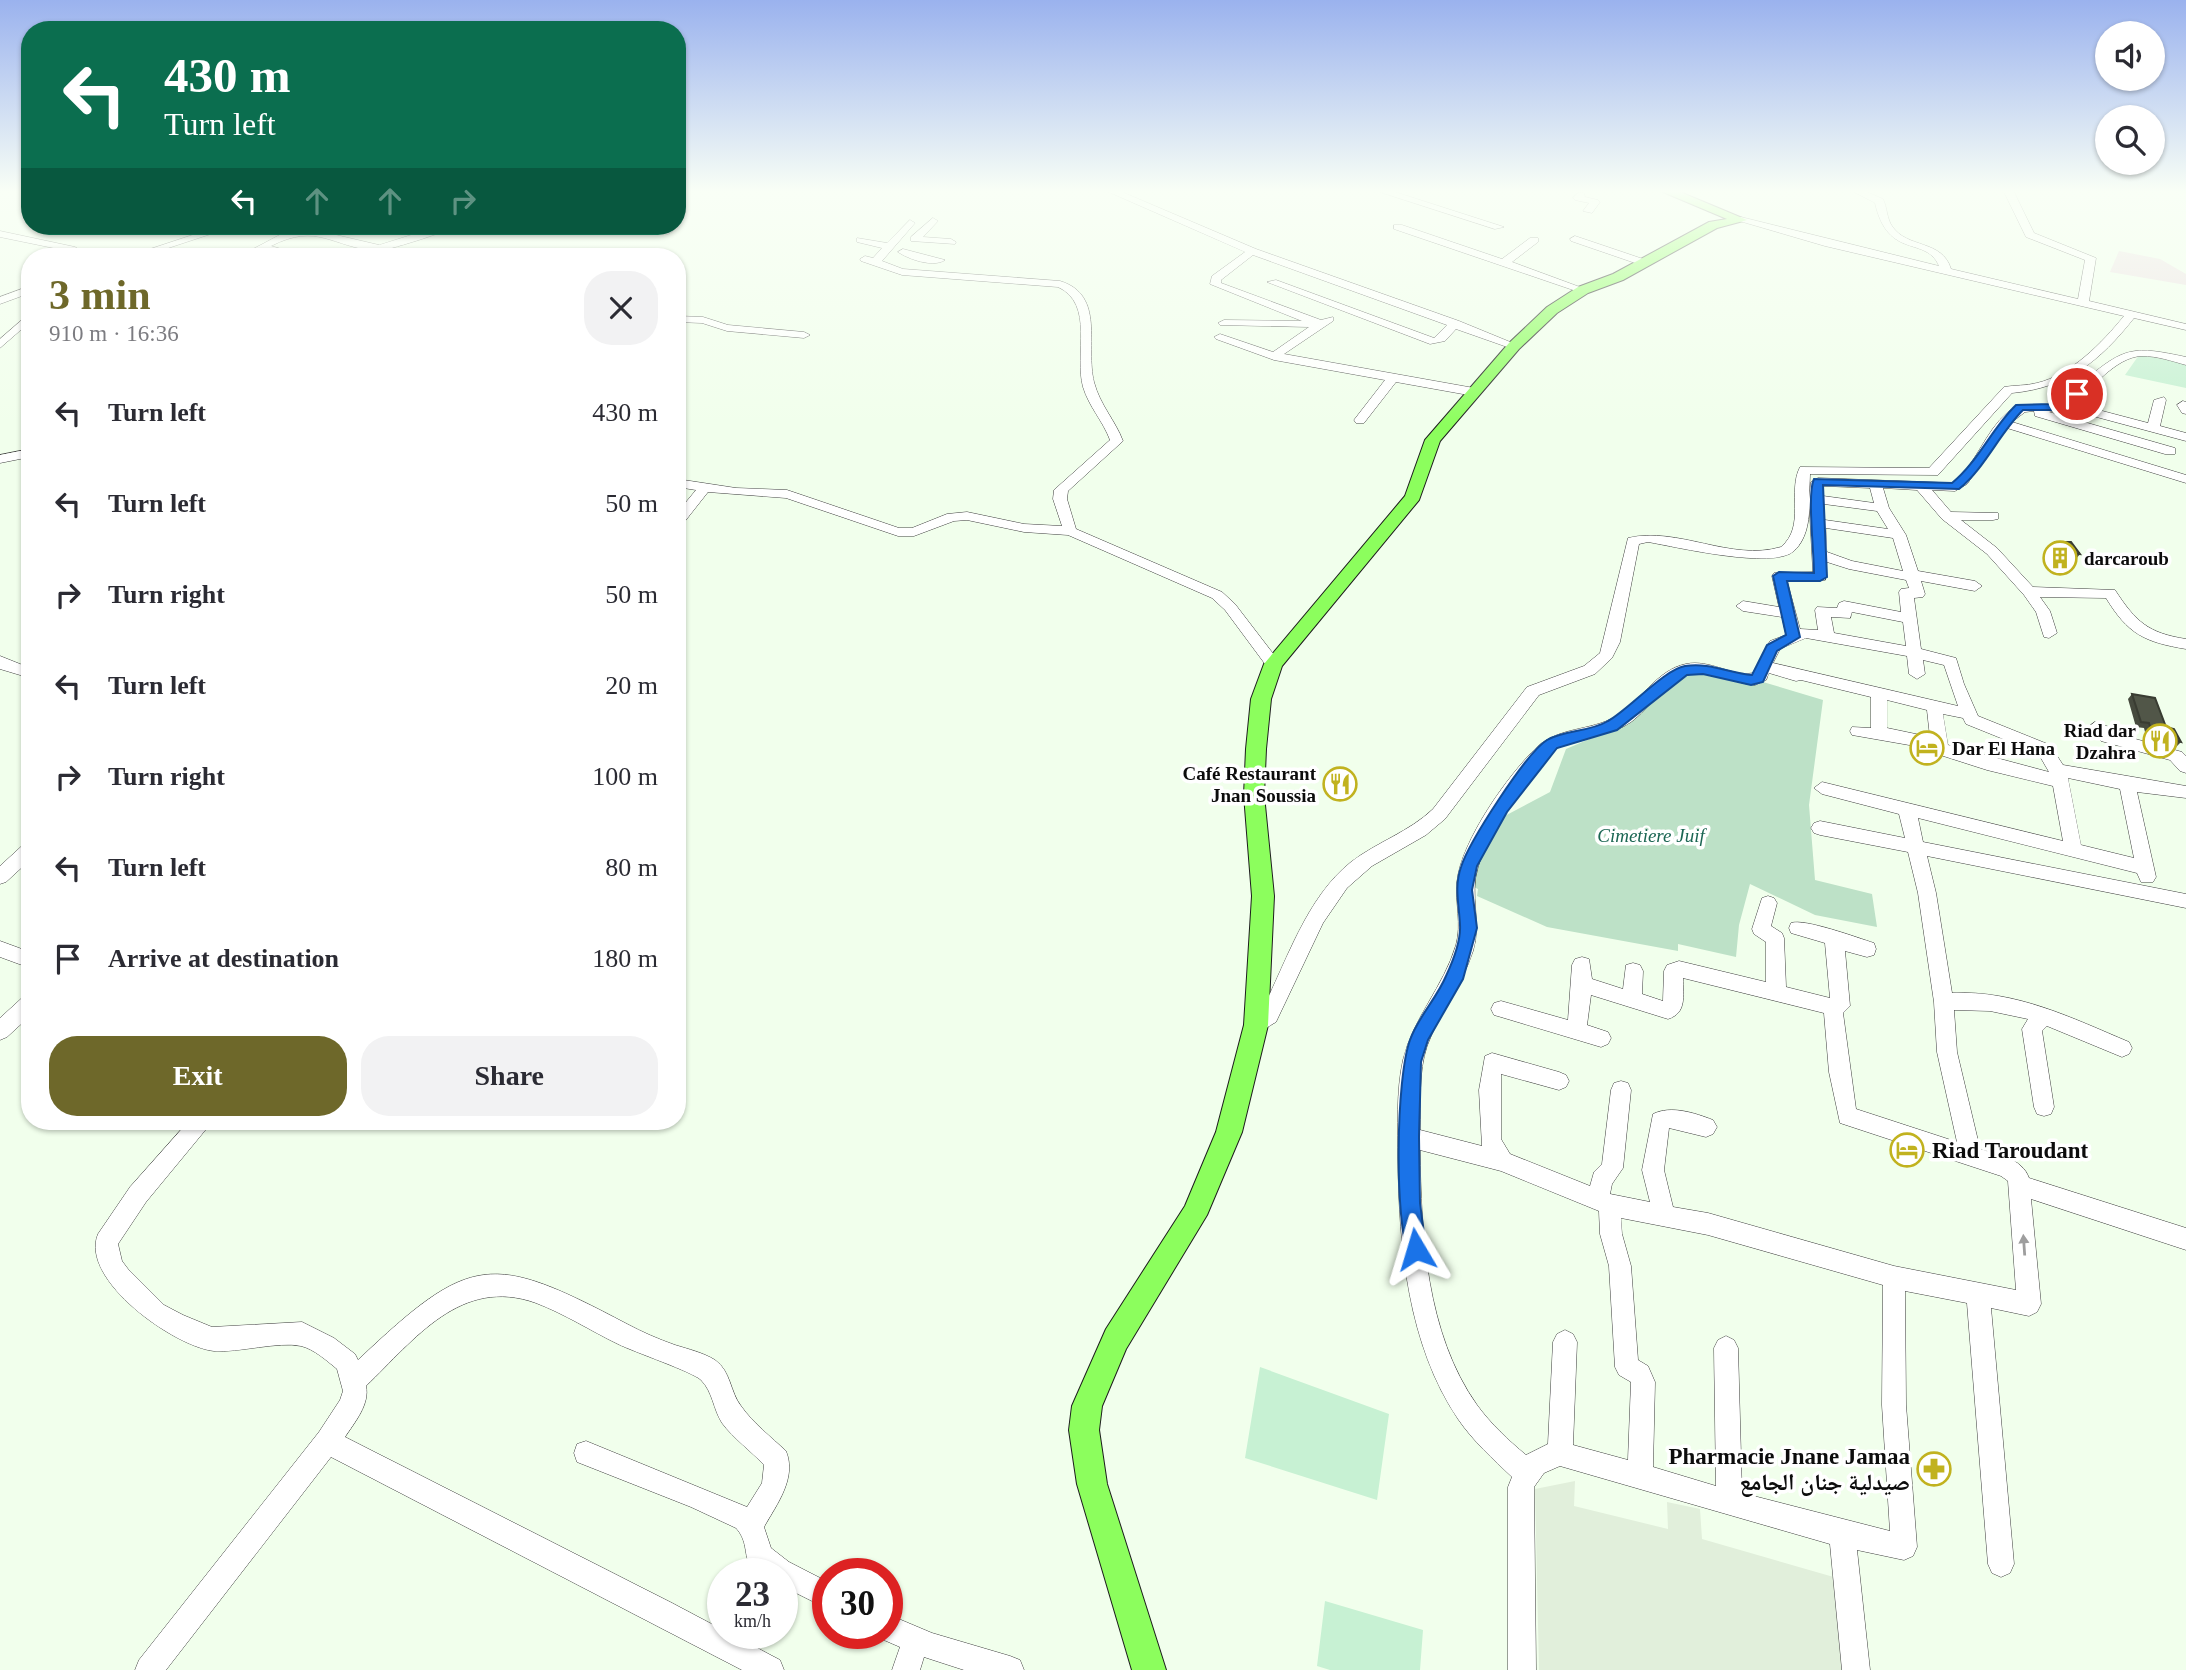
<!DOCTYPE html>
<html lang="en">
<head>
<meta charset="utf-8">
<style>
	:root { --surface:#fff; --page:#f2f2f3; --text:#2b2b33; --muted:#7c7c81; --accent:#6e682a }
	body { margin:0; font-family:"Times New Roman","Noto Naskh Arabic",serif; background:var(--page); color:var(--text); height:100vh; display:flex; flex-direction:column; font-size:26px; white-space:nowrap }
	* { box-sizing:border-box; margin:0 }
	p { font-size:23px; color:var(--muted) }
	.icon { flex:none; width:38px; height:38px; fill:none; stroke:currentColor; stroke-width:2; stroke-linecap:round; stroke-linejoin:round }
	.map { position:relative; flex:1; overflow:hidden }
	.panel { position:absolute; left:21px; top:248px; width:665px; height:882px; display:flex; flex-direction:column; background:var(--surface); border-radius:28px; box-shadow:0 2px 5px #0004 }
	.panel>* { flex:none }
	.hud { position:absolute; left:21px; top:21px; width:665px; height:214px; border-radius:28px; box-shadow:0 2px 5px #0004; background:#0b6e4f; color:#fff; overflow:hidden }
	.buttons { position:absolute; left:2095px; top:21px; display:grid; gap:14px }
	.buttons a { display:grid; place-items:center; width:70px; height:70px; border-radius:50%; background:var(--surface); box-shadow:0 2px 5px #0004; font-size:35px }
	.speed { position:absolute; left:707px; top:1558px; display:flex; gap:14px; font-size:35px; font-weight:700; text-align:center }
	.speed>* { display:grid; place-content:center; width:91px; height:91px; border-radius:50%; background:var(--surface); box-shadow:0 2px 5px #0004; line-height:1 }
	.speed small { font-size:18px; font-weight:400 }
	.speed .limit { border:10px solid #d22; background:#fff; color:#111 }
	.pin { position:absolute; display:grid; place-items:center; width:60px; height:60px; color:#fff; margin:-30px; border:4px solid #fff; border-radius:50%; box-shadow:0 2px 7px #0007 }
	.me { position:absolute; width:77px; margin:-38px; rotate:353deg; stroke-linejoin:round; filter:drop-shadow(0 0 5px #0008) }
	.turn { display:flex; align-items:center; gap:24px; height:147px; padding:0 28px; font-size:32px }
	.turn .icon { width:91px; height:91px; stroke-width:2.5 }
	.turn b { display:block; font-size:49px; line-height:60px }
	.lanes { display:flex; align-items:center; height:66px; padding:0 28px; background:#0003; justify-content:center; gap:35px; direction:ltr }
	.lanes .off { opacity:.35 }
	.round { display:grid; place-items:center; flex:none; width:74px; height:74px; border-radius:28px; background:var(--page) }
	.headline { display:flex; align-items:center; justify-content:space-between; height:119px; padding:0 28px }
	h1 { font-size:42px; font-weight:700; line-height:52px; color:var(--accent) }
	.cta { display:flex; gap:14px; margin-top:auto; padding:14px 28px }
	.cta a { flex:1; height:80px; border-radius:28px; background:var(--accent); color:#fff; font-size:28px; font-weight:700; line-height:80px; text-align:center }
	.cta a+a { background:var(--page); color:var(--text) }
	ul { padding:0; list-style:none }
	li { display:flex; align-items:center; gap:21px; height:91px; padding:0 28px }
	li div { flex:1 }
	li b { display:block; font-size:26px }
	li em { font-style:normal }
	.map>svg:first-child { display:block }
	.industrial { fill:#ece0e2 }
	.cemetery { fill:#bde1c7 }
	.pitch { fill:#c7f1d3 }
	.plaza { fill:#e1efdb }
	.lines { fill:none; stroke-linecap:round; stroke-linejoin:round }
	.minor-casing { stroke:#3f3f3f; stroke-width:1 }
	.major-casing { stroke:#1d1d1d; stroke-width:2 }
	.minor { fill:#fff; fill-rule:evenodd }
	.major { fill:#8cfe5d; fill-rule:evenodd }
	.wall { fill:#464a3e }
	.building { fill:#515648; stroke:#393c32; stroke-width:2 }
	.oneway { fill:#9e9e9e }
	.route { fill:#1a73e8; stroke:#114b97; stroke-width:2 }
	.labels { text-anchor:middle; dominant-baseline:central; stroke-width:7; stroke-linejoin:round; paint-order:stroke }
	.poi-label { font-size:19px; font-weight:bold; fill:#0c0c0c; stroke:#fff; text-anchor:start }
	.park-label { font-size:19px; font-style:italic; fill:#1b6653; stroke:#fff }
	.near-poi-label { font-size:23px; font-weight:bold; fill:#0c0c0c; stroke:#fff; text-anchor:start }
</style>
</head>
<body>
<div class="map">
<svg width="2186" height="1670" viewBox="0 0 2186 1670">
	<rect width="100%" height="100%" fill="#f1ffec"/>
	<path class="industrial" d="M2119,251L2160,259L2186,274V285L2110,272Z"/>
	<path class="cemetery" d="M1695,670L1757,685L1763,682L1823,700L1809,805L1815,880L1872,894L1877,927L1815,915L1750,884L1739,925L1736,957L1678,944V951L1547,927L1477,896L1478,889L1469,885L1499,819L1550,792L1566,749L1613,729Z"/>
	<path class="pitch" d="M2139,355L2186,363V388L2125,375Z
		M1260,1367L1389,1414L1377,1500L1245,1458Z
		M1325,1601L1423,1630L1420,1670H1330L1317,1666Z"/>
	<path class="plaza" d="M1575,1481L1574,1506L1668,1529L1667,1502L1700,1509L1702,1539L1844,1580L1850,1670H1539L1535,1489Z"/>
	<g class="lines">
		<defs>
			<path id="minor" d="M1109,192H1122L1256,249L1459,321L1520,346L1510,348L1456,329L1445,341L1430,344L1267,282L1276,280L1434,338L1447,325L1253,255L1221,280V283L1321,320L1333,317V321L1284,354L1474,388L1480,392L1474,396L1396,382L1364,423H1356L1354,420L1385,380L1274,360L1216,339L1214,337L1220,334L1273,352L1309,327L1220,325L1218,323L1224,320L1302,321L1210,284L1212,276L1245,252Z
				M1380,192H1395L1504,227L1495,229Z
				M1854,192H1867L1883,199C1887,207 1887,219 1892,226C1907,249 1942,239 1951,269L2078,299L2085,260L2026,237L2004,192H2014L2034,233L2096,258L2089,301L2186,324V330L2134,318C2100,361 2067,388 2012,393L1938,475L1810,474L1809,499L1811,482L1818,478L1952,483C1977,465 1984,432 2008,412C2023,400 2038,409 2054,403C2065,399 2075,389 2084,381C2125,346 2134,346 2186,357V365C2172,361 2157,356 2142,356C2115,357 2093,389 2072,403L2148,423L2154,400L2164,397L2166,400L2160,426L2186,433V441L2063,408L2049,412L2175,448V454H2165L2035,416L2034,411L2025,412L2012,422L2186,475V483L2007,428L1967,484L1955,491L1932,490L1951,512L1998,513V519L1993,520H1961L1997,548L2033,587L2115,590C2136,622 2148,633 2186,639V649C2144,642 2128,634 2106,598L2040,597L2050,611L2057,633L2049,638L2044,637L2036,612L2024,595L1987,554L1942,519L1917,490L1883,488L1889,508L1906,535L1918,571L1975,581L1982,586L1975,591L1921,581L1925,594L1923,597L1914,598L1921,649L1956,658L1964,684L1978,716L2050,745L2063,765L2186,786V798L2137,792L2156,877L2153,882H2141L2137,873L1918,818L1923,842L2186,894V908L1927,856L1936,893L1952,993C2016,990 2072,1018 2129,1042L2132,1048L2129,1054L2122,1057L2047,1026L2042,1031L2054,1107L2051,1114L2044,1116L2037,1114L2034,1107L2022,1029L2028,1019L1990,1011L1954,1010L1957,1052L1980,1149C1998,1155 2022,1158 2029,1178L2186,1228V1250L2031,1199L2041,1304L2037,1312L2029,1316L1991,1308L2014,1564L2010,1573L2001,1577L1992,1573L1988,1564L1967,1303L1905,1291L1906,1405L1917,1547L1913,1556L1904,1560L1857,1550L1870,1670H1842L1830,1544L1560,1466L1544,1473L1534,1487L1536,1670H1508V1487L1512,1477C1493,1459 1473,1441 1458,1419C1408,1345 1399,1247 1398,1160C1398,1128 1396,1091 1403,1060C1413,1018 1444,986 1456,945C1462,924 1455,903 1457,882C1461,841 1508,775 1537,747C1559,727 1590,731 1615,717C1641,702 1656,670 1686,664C1710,659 1732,677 1753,673L1770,641L1786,635L1782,617L1743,611L1736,606L1743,601L1779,607L1772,576L1774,573L1813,572L1809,499C1810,516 1808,538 1794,551C1773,570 1677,547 1648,542L1639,544L1620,642L1612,658L1595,674L1539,695L1445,819L1426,835L1372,866L1347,888L1323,923L1276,1022L1256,1034L1249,1031L1246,1025L1249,1019L1262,1010C1287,961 1306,898 1351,862C1377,842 1409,832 1433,809L1527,687L1584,666L1600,653L1628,538C1678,526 1731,562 1781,547C1806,526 1787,492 1800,467L1929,468L2004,387C2015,385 2026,386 2037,383C2071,375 2102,343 2124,316L1825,246L1736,220L1741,217L1939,266C1926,235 1888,261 1875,203ZM1824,486L1870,488L1874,503L1823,496ZM1824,504L1877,511L1888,529L1825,520ZM1826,528L1893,538L1903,571L1852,561L1827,552ZM1827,562L1849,569L1906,580L1909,588L1901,589L1899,592L1901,612L1844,601L1839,603L1837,608L1817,607L1815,610L1818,630L1800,629L1787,581L1825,580ZM1852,612L1903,622L1906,646L1834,633L1831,617L1850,618ZM1806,638L1907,656L1909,674L1917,679L1925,674L1923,660L1944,665L1958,706L1773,663L1780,649ZM1769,673L1796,681L1801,680L1871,697V728L1852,727L1850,731L1852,735L1932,749L1934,753L1987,770L2053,786L2063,841L1822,782L1814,788L1822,794L1899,814L1905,838L1820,821L1814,823L1811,828L1814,833L1820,835L1908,852L1918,893L1934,1002L1937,1052L1957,1142L1856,1109L1843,1013L1850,1006L1845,951L1867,957L1874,955L1876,949L1874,943C1858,938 1804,918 1791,923L1789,928L1791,933L1825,943L1830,998L1786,987L1784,938L1782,933L1771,926L1777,903L1774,898L1768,896L1762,898L1752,929L1754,934L1766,942V982L1679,961L1667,965L1664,971L1663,1001L1642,994L1643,971L1640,965L1633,963L1626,965L1623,989L1592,979L1589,959L1582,957L1575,959L1572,965L1568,1020L1501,1001L1494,1003L1491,1009L1494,1015L1501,1017L1601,1047L1608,1044L1611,1038L1608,1032L1587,1025L1591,995L1668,1019C1687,1013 1683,996 1683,978L1824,1013L1829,1072L1840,1123L2001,1176L2008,1181L2016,1290L1894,1266L1708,1213L1673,1207L1664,1170L1669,1128L1706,1137L1713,1134L1717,1127L1713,1120C1695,1113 1671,1105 1653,1114L1642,1170L1650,1202L1610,1194L1612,1184L1623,1168L1631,1090L1628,1083L1621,1081L1614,1083L1611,1090L1602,1164L1594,1172L1590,1186L1510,1154L1501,1139V1074L1559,1090L1566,1087L1569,1081L1566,1075L1559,1072L1492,1053L1485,1056L1479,1090L1482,1146L1420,1130C1421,1102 1418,1073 1427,1046C1439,1013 1462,985 1473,951C1482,923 1469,895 1478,867C1487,836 1533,761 1561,746C1583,734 1610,737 1631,722C1650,708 1664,682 1688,675C1709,668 1734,684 1755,685L1766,680ZM1887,700L1927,710L1930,737L1887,728ZM1943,714L1963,718L1966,724L2038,753L2049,772L1948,745ZM2068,778L2120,789L2134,858L2081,845ZM1420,1150L1501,1171L1599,1211L1600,1234L1609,1266L1615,1367L1619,1375L1631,1382L1628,1460L1573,1445L1577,1342L1573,1334L1565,1330L1557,1334L1553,1342L1548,1444L1526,1455C1508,1440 1491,1424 1477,1405C1426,1333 1421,1234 1420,1150ZM1621,1218L1708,1235L1883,1285L1882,1405L1890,1531L1742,1493L1738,1348L1734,1340L1726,1336L1718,1340L1714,1348L1716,1486L1653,1467L1655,1382L1648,1366L1638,1360L1631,1266L1622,1234Z
				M1578,193H1584L1585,197L1598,200L1600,202L1592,213L1583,211L1589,203L1575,200L1573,198Z
				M933,218L938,221L923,237L951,239L956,242L955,244L911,241V237Z
				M910,220L915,223L882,261L903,269L1060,281C1106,295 1085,346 1094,382C1100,405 1115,420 1123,441L1068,491L1067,499L1076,529L1222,592L1235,604L1278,660L1281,664L1278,668H1268L1225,610L1212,598L1068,535L1024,532L967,520L954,521L914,536H898L786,498L708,492L682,525L677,526V513L696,490L677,487V479L736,488L787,490L899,528H912L947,514L967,512L1024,524L1062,526L1053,499L1054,490L1110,440C1103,421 1089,407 1083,387C1074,355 1095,304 1058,287L902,275L861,261L860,259L865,256L873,258L882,248L857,242V238L887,243Z
				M1394,225H1402L1502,259L1530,238H1538V242L1512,262L1588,290L1579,292L1394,229Z
				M220,226H235L141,257H126Z
				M440,226H455C447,232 386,251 377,251C331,247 318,222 271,246L309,257H292L262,250L250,257H238L289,230L306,228L379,245Z
				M596,226C614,225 658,222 673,231L668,234L601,229Z
				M0,231L75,247L91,257H79L68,251L0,237Z
				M1575,236L1649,261L1650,263L1641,265L1571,241L1570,239Z
				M903,249L945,260C933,268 908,259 898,252Z
				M30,286V293L0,304V297Z
				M30,313V322L0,348V339Z
				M677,316L703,317L728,325L804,332L810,335L804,338L727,331L702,323L677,322Z
				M2183,401L2186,402V414L2182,413L2177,405Z
				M30,449V457L0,463V455Z
				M0,656L30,668V678L0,669Z
				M2095,722L2112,728L2114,733L2182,752L2186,756V773L2180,771L2170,760L2101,741L2099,735L2089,732L2087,728Z
				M30,842V860L6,882L0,884V866L24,844Z
				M0,941L30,952V968L0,957Z
				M30,995V1016L7,1037L0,1040V1018L23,997Z
				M188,1122H212L146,1202L118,1244L122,1261L128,1269L164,1305L183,1315L212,1327L302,1322L334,1338L355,1354L358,1360C471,1253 491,1252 627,1324C642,1332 658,1339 675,1345C688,1349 704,1353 715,1360C731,1371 730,1392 741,1406C753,1423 771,1437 786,1451C797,1478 777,1504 764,1527L771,1548L789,1562L828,1582V1609L782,1586V1573C731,1573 756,1550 736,1528L691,1507L577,1462L574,1453L577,1444L586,1441L747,1507L762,1483L764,1465C751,1451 733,1438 722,1423C713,1409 713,1392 701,1380C693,1372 634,1352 618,1344C591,1331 565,1314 536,1303C461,1276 415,1339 366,1386C370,1404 355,1422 345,1437L672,1603L723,1630V1633H729L780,1660L784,1670H742L331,1457L166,1670H135L139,1660L319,1432L340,1400L343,1391L337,1369C327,1361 314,1349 301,1346C279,1341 238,1353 214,1351C175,1347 79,1280 98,1234L130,1187Z
				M887,1614L932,1633L1010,1656L1020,1660L1024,1670H964L924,1657L920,1670H892L900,1647L877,1637L876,1633H887Z"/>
			<path id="major" d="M1663,192H1680L1747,220L1717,228L1623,280L1588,293L1557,313L1519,349L1440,441L1419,500L1282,666L1271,699L1266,749L1264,795L1274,896L1268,1025L1242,1132L1207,1215L1126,1349L1102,1406L1099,1430L1107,1484L1166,1670H1132L1077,1484L1069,1430L1072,1406L1106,1329L1185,1206L1216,1132L1244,1025L1252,896L1244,795L1246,749L1251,699L1264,664L1405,496L1425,440L1509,343L1547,307L1578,287L1613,274L1709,222L1727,219Z"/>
		</defs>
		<use href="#minor" class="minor-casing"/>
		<use href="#major" class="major-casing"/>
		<use href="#minor" class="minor"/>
		<use href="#major" class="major"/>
	</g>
	<path class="wall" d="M2056,542L2080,554L2072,564H2057L2048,552Z
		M2132,694L2181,742L2176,747L2147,740L2144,728L2136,727L2128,699Z"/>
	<path class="building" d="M2056,542H2071L2080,554L2065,553Z
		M2132,694L2155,698L2166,727L2174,729L2181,742L2152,734L2149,723L2141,722Z"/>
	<defs><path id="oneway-solid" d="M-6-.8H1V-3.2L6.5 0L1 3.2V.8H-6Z" transform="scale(1.75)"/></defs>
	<use class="oneway" href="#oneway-solid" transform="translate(2024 1245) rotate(-94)"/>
	<linearGradient id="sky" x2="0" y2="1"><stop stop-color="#9ab2ee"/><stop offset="0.45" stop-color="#f9fff6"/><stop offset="1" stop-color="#f9fff6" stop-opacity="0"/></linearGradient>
	<rect width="2186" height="426" fill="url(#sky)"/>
	<path class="route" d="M2077,390L2082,394L2081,396L2058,410H2023C1999,434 1985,468 1959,489L1823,485L1827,577L1820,581H1787L1800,637L1777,651L1763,682L1751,685L1703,674L1687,675L1617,730L1557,748L1507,812L1477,866L1472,890L1477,928L1463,979L1428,1040L1421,1062L1419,1137L1420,1203L1426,1249L1423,1256L1416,1259L1409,1256C1394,1220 1396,1078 1410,1040C1418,1017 1437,998 1446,976C1453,961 1461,941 1460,925C1459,904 1454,887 1461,867C1469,842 1526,753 1547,740C1564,730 1590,732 1608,721C1628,710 1665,669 1685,666C1709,662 1729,673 1752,675L1767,645L1786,635L1773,576L1779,572L1814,573C1814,552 1807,493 1814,479L1952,483C1978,462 1992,428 2016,405L2051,404Z"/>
	<defs>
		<symbol id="building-ring" viewBox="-11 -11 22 22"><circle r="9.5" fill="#fff" stroke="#c1b21f" stroke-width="1.5"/><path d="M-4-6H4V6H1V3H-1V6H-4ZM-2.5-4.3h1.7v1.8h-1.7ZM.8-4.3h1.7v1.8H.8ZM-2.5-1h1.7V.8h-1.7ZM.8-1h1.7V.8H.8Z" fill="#c1b21f"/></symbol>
		<symbol id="restaurant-ring" viewBox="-11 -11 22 22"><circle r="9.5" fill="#fff" stroke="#c1b21f" stroke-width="1.5"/><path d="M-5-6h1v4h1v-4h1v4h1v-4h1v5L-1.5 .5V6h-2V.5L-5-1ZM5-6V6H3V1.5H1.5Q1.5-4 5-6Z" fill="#c1b21f"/></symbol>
		<symbol id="hotel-ring" viewBox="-11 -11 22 22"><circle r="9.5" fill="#fff" stroke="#c1b21f" stroke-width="1.5"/><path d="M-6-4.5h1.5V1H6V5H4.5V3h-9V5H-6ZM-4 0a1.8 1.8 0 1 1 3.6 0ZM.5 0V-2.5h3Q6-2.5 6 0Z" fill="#c1b21f"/></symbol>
		<symbol id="pharmacy-ring" viewBox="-11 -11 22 22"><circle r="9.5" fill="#fff" stroke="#c1b21f" stroke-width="1.5"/><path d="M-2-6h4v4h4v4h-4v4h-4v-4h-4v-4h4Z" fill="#c1b21f"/></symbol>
	</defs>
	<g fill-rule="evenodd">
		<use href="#building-ring" x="2041" y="539" width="38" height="38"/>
		<use href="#restaurant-ring" x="2141" y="722" width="38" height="38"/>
		<use href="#hotel-ring" x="1908" y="729" width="38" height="38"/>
		<use href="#restaurant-ring" x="1321" y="765" width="38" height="38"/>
		<use href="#hotel-ring" x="1888" y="1131" width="38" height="38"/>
		<use href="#pharmacy-ring" x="1915" y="1450" width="38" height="38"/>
	</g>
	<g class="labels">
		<g class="poi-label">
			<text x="2084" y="558">darcaroub</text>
			<text x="2136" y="730" text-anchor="end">Riad dar<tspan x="2136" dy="22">Dzahra</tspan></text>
			<text x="1952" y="748">Dar El Hana</text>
			<text x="1316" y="773" text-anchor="end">Café Restaurant<tspan x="1316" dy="22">Jnan Soussia</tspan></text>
		</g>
		<g class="park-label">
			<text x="1651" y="835">Cimetiere Juif</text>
		</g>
		<g class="near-poi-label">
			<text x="1932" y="1150">Riad Taroudant</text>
			<text x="1910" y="1456" text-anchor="end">Pharmacie Jnane Jamaa<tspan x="1910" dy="26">صيدلية جنان الجامع</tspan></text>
		</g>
	</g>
</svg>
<div class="buttons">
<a><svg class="icon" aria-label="sound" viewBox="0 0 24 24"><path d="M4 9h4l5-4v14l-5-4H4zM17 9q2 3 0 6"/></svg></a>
<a><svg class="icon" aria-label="search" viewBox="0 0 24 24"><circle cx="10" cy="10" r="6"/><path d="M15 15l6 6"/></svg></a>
</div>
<div class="speed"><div>23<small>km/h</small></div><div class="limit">30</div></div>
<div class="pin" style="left:2077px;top:394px;background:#d93025"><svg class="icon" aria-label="arrive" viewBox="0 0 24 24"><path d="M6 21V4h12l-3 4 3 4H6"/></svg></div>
<svg class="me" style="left:1416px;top:1249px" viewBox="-20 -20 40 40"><path d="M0-17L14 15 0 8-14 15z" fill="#1a73e8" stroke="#fff" stroke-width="4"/></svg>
<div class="hud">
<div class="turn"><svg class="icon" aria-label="left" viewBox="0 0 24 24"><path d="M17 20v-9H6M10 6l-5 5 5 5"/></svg><div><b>430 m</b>Turn left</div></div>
<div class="lanes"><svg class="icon" aria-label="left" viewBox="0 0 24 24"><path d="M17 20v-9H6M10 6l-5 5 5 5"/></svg><svg class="icon off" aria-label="ahead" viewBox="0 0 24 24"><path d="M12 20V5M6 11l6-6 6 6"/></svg><svg class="icon off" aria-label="ahead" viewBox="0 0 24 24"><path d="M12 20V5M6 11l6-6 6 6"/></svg><svg class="icon off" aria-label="right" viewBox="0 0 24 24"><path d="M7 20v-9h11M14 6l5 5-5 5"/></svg></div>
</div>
<section class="panel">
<div class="headline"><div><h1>3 min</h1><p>910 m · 16:36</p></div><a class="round"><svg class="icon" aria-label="close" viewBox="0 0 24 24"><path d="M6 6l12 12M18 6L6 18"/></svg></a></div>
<ul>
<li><svg class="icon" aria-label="left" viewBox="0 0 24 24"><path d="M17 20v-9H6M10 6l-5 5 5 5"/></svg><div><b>Turn left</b></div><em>430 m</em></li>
<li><svg class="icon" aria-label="left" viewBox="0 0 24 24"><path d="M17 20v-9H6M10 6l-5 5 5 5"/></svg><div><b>Turn left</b></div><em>50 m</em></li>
<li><svg class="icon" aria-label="right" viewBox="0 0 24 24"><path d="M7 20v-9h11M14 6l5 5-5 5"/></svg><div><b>Turn right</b></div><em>50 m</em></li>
<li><svg class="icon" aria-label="left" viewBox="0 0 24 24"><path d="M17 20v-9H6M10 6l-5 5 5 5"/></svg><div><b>Turn left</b></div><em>20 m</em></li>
<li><svg class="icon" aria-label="right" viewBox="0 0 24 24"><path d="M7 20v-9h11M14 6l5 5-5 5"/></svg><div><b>Turn right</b></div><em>100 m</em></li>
<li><svg class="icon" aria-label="left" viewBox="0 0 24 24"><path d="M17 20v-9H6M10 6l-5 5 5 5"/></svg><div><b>Turn left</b></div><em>80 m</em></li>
<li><svg class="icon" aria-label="arrive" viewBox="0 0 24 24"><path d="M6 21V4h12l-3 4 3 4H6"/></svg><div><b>Arrive at destination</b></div><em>180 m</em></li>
</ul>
<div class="cta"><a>Exit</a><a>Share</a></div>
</section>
</div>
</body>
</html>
